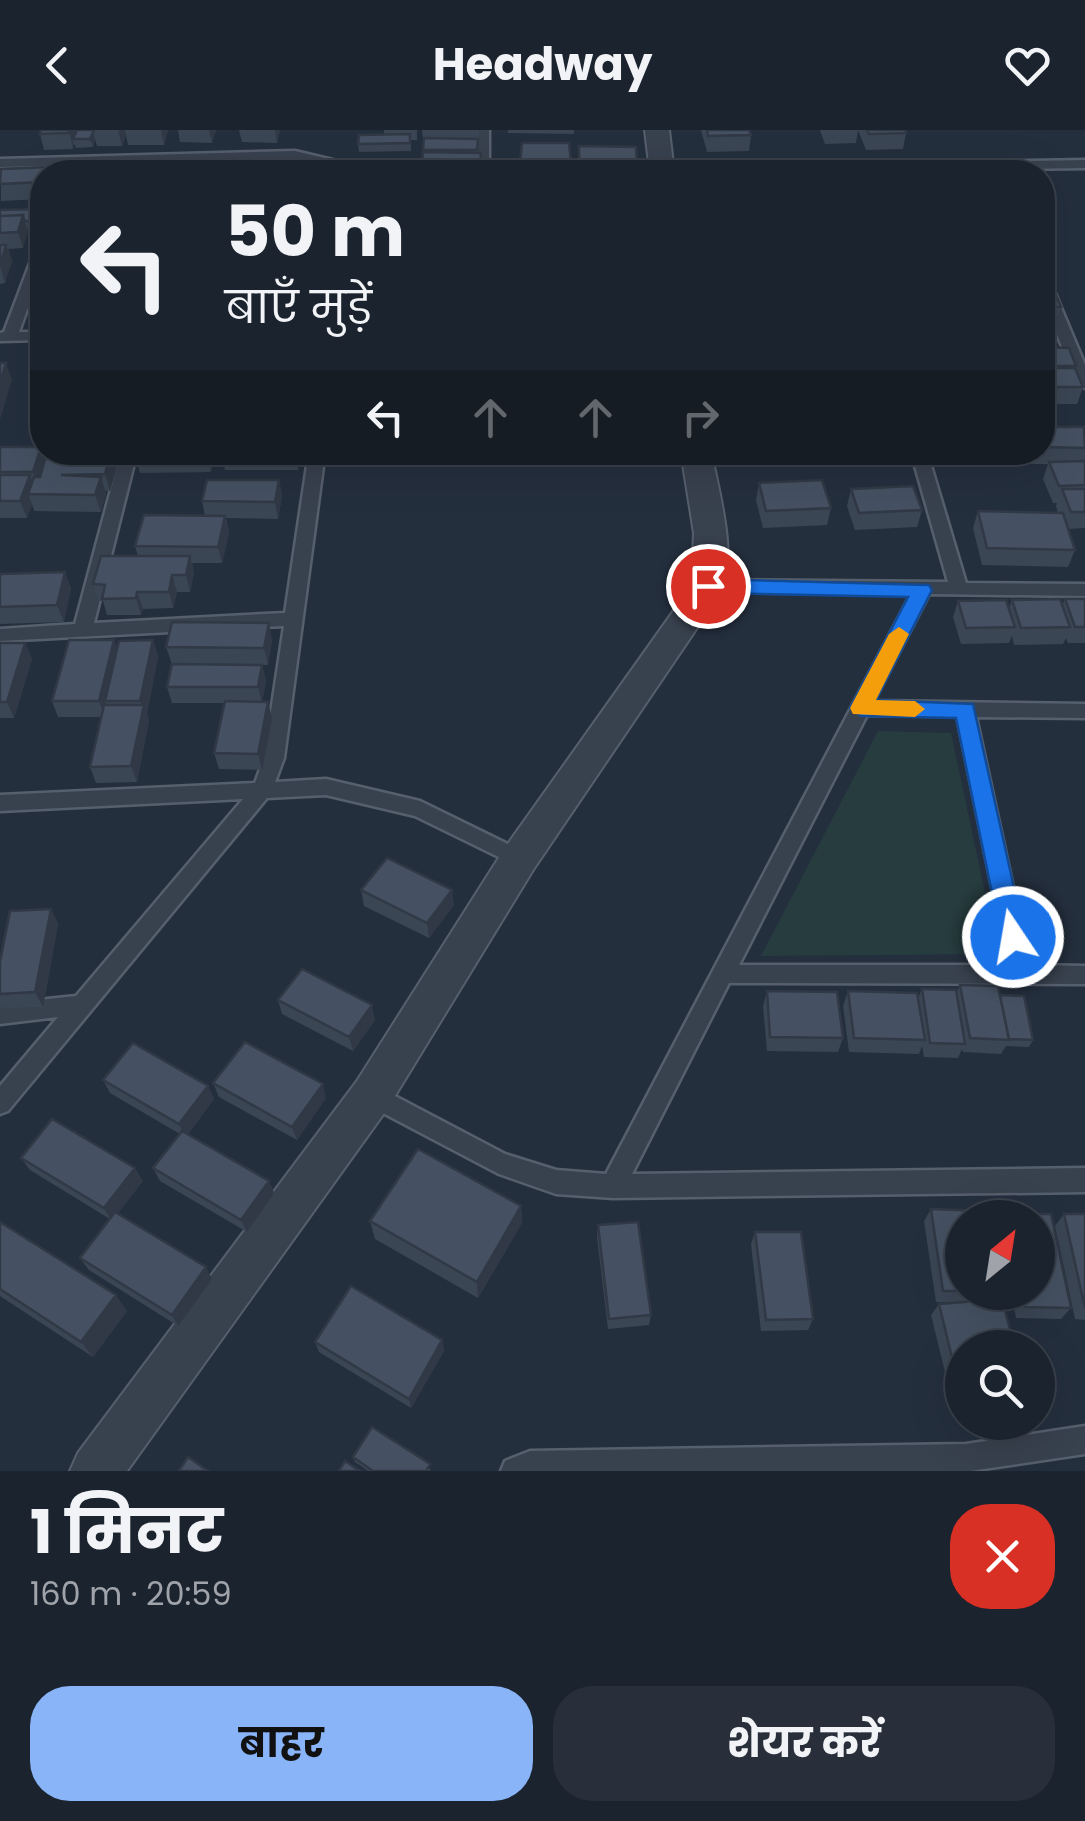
<!DOCTYPE html>
<html lang="hi">
<head>
<meta charset="utf-8">
<style>
	:root { --surface:#1b232e; --page:#282f3a; --text:#f1f3f6; --muted:#a0a4aa; --line:#39404a; --accent:#8ab4f8 }
	body { margin:0; font-family:Poppins,"Noto Sans Devanagari",sans-serif; background:var(--page); color:var(--text); height:100vh; display:flex; flex-direction:column; font-size:38px; white-space:nowrap }
	* { box-sizing:border-box; margin:0 }
	p { font-size:32px; color:var(--muted) }
	.icon { flex:none; width:55px; height:55px; fill:none; stroke:currentColor; stroke-width:2; stroke-linecap:round; stroke-linejoin:round }
	.map { position:relative; height:1341px; overflow:hidden }
	.sheet { display:flex; flex-direction:column; background:var(--surface); flex:1 }
	.sheet>* { flex:none }
	.banner { position:absolute; left:30px; top:30px; width:1025px; height:305px; border-radius:40px; box-shadow:0 10px 40px #0002,0 0 0 2px var(--line); background:#1b232e; color:var(--text); overflow:hidden }
	.needle { width:65px; rotate:30deg }
	.fabs { position:absolute; left:945px; top:1070px; display:grid; gap:20px }
	.fabs a { display:grid; place-items:center; width:110px; height:110px; border-radius:50%; background:var(--surface); box-shadow:0 10px 40px #0002,0 0 0 2px var(--line); font-size:50px }
	.pin { position:absolute; display:grid; place-items:center; width:85px; height:85px; color:#fff; margin:-42px; border:5px solid #fff; border-radius:50%; box-shadow:0 2px 10px #0007 }
	.me { position:absolute; width:110px; margin:-55px; rotate:348deg; stroke-linejoin:round; filter:drop-shadow(0 0 8px #0008) }
	.turn { display:flex; align-items:center; gap:35px; height:210px; padding:0 30px; font-size:45px }
	.turn .icon { width:130px; height:130px; stroke-width:2.5 }
	.turn b { display:block; font-size:70px; line-height:85px }
	.lanes { display:flex; align-items:center; height:95px; padding:0 30px; background:#0003; justify-content:center; gap:50px; direction:ltr }
	.lanes .off { opacity:.35 }
	.round { display:grid; place-items:center; flex:none; width:105px; height:105px; border-radius:40px; background:var(--page) }
	.overview { display:flex; align-items:center; justify-content:space-between; height:170px; padding:0 30px }
	h1 { font-size:60px; font-weight:700; line-height:75px }
	.cta { display:flex; gap:20px; margin-top:auto; padding:20px 30px }
	.cta a { flex:1; height:115px; border-radius:40px; background:var(--accent); color:#111; font-size:40px; font-weight:700; line-height:115px; text-align:center }
	.cta a+a { background:var(--page); color:var(--text) }
	header { display:flex; justify-content:space-between; align-items:center; height:130px; padding:0 30px; background:var(--surface); font-size:45px; font-weight:700 }
	.map>svg:first-child { display:block }
	.green { fill:#263c3f }
	.lines { fill:none; stroke-linecap:round; stroke-linejoin:round }
	.lane-casing { stroke:#565f6c; stroke-width:5 }
	.street-casing { stroke:#565f6c; stroke-width:4 }
	.lane { fill:#38414e; fill-rule:evenodd }
	.street { fill:#38414e; fill-rule:evenodd }
	.wall { fill:#3b4654 }
	.shaded-wall { fill:#303945 }
	.building { fill:#455162; stroke:#303945; stroke-width:2.5 }
	.route { fill:#1a73e8; stroke:#114b97; stroke-width:2.5 }
	.slow { fill:#f59e0b }
</style>
</head>
<body>
<header><svg class="icon" aria-label="back" viewBox="0 0 24 24"><path d="M15 5l-7 7 7 7"/></svg>Headway<svg class="icon" aria-label="heart" viewBox="0 0 24 24"><path d="M12 20l-8-8c-3-5 5-10 8-4 3-6 11-1 8 4z"/></svg></header>
<div class="map">
<svg width="1085" height="1341" viewBox="0 0 1085 1341">
	<rect width="100%" height="100%" fill="#242f3e"/>
	<path class="green" d="M315,31L314,42H88L90,37Z
		M878,601L951,603L998,824L761,826Z"/>
	<g class="lines">
		<defs>
			<path id="lane" d="M477,0H489V42H477Z
				M295,21L333,30L337,42H325L322,35L295,29L0,37V29Z
				M1085,30V38L806,42L656,41L662,37Z
				M42,116V138L19,202H42V210L0,211V203L4,202L35,120Z
				M1042,145L1049,149L1085,235V258L1077,253L1042,168Z
				M121,322H137L94,493L285,483L309,322H325L284,628L275,652L326,649L420,671L526,723L529,729L526,735L519,737L415,686L326,665L267,668L8,981L0,984V956L58,887L0,894V874L76,866L243,669L0,681V665L255,653L264,628L284,496L0,511V499L75,494Z
				M911,322H927L966,453L1085,454V466L929,464L874,571L1085,574V588L976,587L1030,835L1085,836V854L729,853L632,1044L1085,1038V1062L613,1068L556,1064L499,1044L364,973L360,965L364,957L372,954L505,1024L556,1040L606,1044L911,464L708,462L699,456L708,450L948,452ZM867,585L957,586L1008,835H739Z
				M1085,1296V1324L970,1341H501L505,1331L530,1321L966,1314Z"/>
			<path id="street" d="M645,0H669L674,42H650Z
				M681,322H711C718,358 739,432 720,464L533,740L387,979L127,1341H70L78,1323L357,951L505,718L692,455L694,403Z"/>
		</defs>
		<use href="#lane" class="lane-casing"/>
		<use href="#street" class="street-casing"/>
		<use href="#lane" class="lane"/>
		<use href="#street" class="street"/>
	</g>
	<path class="wall" d="M41,0H168L164,15H128L126,5L122,16H97L95,9L93,17L76,18L74,13L73,19L44,20L40,4Z
		M178,0H216L212,13L180,12Z
		M239,0H280L277,13L242,12Z
		M384,0H417V10H411V21L359,22L358,14L384,4Z
		M422,0H479V9H468L478,23H481V42H422L424,10H423Z
		M508,0H574V4L508,3Z
		M701,0H749L751,5L749,21L707,22Z
		M820,0H905L906,3L903,19L866,20L858,0L856,13L825,14Z
		M579,16L637,33L636,42H579Z
		M1,39L42,42V69L1,71Z
		M0,80L38,87L35,99H27L23,118L8,119L12,131L5,153L0,154Z
		M1042,142L1055,156L1054,160L1061,177L1055,193H1042Z
		M42,170V200H37L34,192Z
		M1042,217L1076,236L1075,238L1083,257L1077,274H1042Z
		M1042,297L1085,300V398L1068,399L1075,420L1068,437L982,435L973,398L978,381L1058,383L1056,376L1057,373H1053L1043,349L1048,334H1006L1003,322H1042Z
		M0,317L45,329L47,322H114L118,333L110,361H105L106,364L101,382L34,381L32,374L27,388H0Z
		M215,322L211,342L140,343L135,326Z
		M221,322H301L298,340H225Z
		M761,322H825V326L762,325Z
		M279,350L282,366L278,389L226,388L229,403L222,433H192L194,443L190,462H177L173,478L143,479L141,485H107L103,471H98L93,454L138,426L135,416L205,386L202,371Z
		M759,353L831,378L827,395L763,398L756,370Z
		M851,359L922,380L917,397L855,400L847,376Z
		M0,444L71,458L64,492L0,494Z
		M1065,469H1085V513H1068L1066,508L1063,514L1014,515L1012,506L1009,513L961,514L953,487L958,471L1009,478L1012,470L1062,475Z
		M114,510L117,518L153,510L158,527L147,583L149,591L137,652L96,653L90,637L102,587H58L52,571Z
		M272,510L268,535H262L266,551L262,572H268L272,589L262,640L219,639L214,623L225,573H172L167,557L172,534L166,517Z
		M0,513H25L32,529L14,588H0Z
		M361,760L454,775L429,808L364,776Z
		M51,779L58,794L43,877L2,878L0,875V832Z
		M960,855L1000,865L1033,910L1029,917L1006,916L1001,924L963,922L962,919L958,928L924,927L922,916L919,924L849,922L843,876L848,861L918,868L922,859L956,864Z
		M767,861L843,908L838,922L767,921L763,876Z
		M278,870L375,890L353,921L282,884Z
		M103,950L208,956L214,969L188,1004L269,1051L274,1063L247,1102L160,1051L153,1038L180,1004L110,963Z
		M213,953L326,968L297,1010L219,967Z
		M21,1028L143,1051L117,1084L212,1149L178,1196L89,1140L80,1128L110,1089L30,1040Z
		M521,1076L522,1093L478,1168L375,1109L370,1091Z
		M931,1079L962,1088V1162H999L962,1218V1252L948,1254L931,1185L939,1174L956,1172H936L924,1091Z
		M1007,1084H1051L1071,1178L1061,1189L1016,1188L1011,1162H1038V1088H1005Z
		M1064,1084H1085V1190L1075,1189L1055,1096Z
		M0,1092L127,1181L93,1227L0,1166Z
		M598,1095L651,1185L649,1195L608,1199L597,1107Z
		M755,1102L813,1189L808,1200L761,1201L751,1114Z
		M442,1210L444,1221L411,1278L319,1222L315,1212Z
		M353,1327L431,1339L429,1341H368L355,1332Z"/>
	<path class="shaded-wall" d="M69,0H78L73,9V19Z
		M118,0H125L126,5L122,16Z
		M161,0H168L164,15Z
		M209,0H216L212,13Z
		M275,0H280L277,13Z
		M93,1L95,9L93,17L90,9Z
		M35,79L38,87L35,99L32,91Z
		M23,85L28,102L23,118L18,102Z
		M6,115L12,131L5,153L0,136Z
		M6,233L12,250L0,290V253Z
		M41,317L47,334L39,359L33,342Z
		M111,322H114L118,333L110,361L105,344Z
		M208,322H215L211,342L207,326Z
		M295,322H301L298,340Z
		M30,345L36,362L28,364L32,374L27,388L20,371Z
		M101,347L106,364L101,382L95,365Z
		M279,350L282,366L278,389L275,372Z
		M225,386L229,403L222,433L218,417Z
		M190,426L194,443L190,462L186,445Z
		M65,442L71,458L64,492L57,475Z
		M172,445L177,462L173,478L169,462Z
		M137,462L143,479L141,485L136,468Z
		M269,493L272,510L268,535L264,518Z
		M114,510L120,527L105,571L107,577L105,587L99,571Z
		M153,510L158,527L147,583L149,591L137,652L131,636L143,579L140,571Z
		M25,513L32,529L14,588L7,572Z
		M262,535L266,551L262,573L258,557Z
		M268,572L272,589L262,640L258,624Z
		M452,760L454,775L429,808L427,793Z
		M51,779L58,794L43,877L35,862Z
		M372,875L375,890L353,921L349,907Z
		M323,954L326,968L297,1010L292,997Z
		M208,956L214,969L185,1007L179,994Z
		M135,1038L143,1051L112,1091L104,1078Z
		M269,1051L274,1063L247,1102L241,1090Z
		M521,1076L522,1093L478,1168L477,1152Z
		M206,1137L212,1149L178,1196L172,1185Z
		M116,1165L127,1181L93,1227L81,1212Z
		M442,1210L444,1221L411,1278L409,1269Z"/>
	<path class="building" d="M41,0H69V3L40,4Z
		M77,0H94L90,9H73Z
		M707,0H749L751,5L708,6Z
		M867,0H905L906,3L869,4Z
		M410,4V13L358,14L359,5Z
		M424,8L478,9L477,20H423Z
		M522,13H569L572,42H519Z
		M579,16L636,17L637,33L579,32Z
		M423,22L481,23L480,36L422,35Z
		M358,31H410L409,42L356,41Z
		M48,37L47,42H42V52L0,54L1,39Z
		M35,79L32,91H24L23,85L0,86V80Z
		M23,85L18,102L0,103V86Z
		M0,115H6L0,136Z
		M1042,142H1049L1055,156H1042Z
		M1042,160H1054L1061,177L1042,176Z
		M38,170H42V191L34,192Z
		M1042,217L1069,218L1076,236H1042Z
		M0,233H6L0,253Z
		M1042,238H1075L1083,257H1042Z
		M1042,297H1084L1085,318L1042,317Z
		M0,317H41L33,342H0Z
		M47,322H111L105,344L61,345L101,347L95,365L28,364L34,347H40Z
		M136,322H208L207,326H135Z
		M221,322H295L221,324Z
		M1085,331V355L1059,356L1049,332Z
		M0,345H30L20,371H0Z
		M207,350H279L275,372L202,371Z
		M822,350L831,378L766,381L759,353Z
		M913,356L922,380L859,383L851,359Z
		M1062,359H1085V382H1071Z
		M978,381L1063,383L1075,420L987,418Z
		M144,385L225,386L218,417L135,416Z
		M101,426H190L186,445H172L169,462H137L136,468L102,469L105,455L93,454Z
		M65,442L57,475L0,477V444Z
		M1060,469L1070,497L1021,498L1012,470Z
		M1065,469H1085V497H1075Z
		M1006,470L1015,497L966,498L958,471Z
		M172,492L269,493L264,518L166,517Z
		M69,510H114L99,571H52Z
		M153,510L140,571H105L119,511Z
		M0,513H25L7,572H0Z
		M172,534L262,535L258,557H167Z
		M225,571L268,572L258,624L214,623Z
		M104,575H144L131,636L90,637Z
		M387,728L452,760L427,793L361,760Z
		M51,779L35,862L0,864V832L10,781Z
		M302,839L372,875L349,907L278,870Z
		M960,855L998,856L1009,910L970,908Z
		M922,859L956,860L965,914L930,913Z
		M767,861L837,862L843,908L770,907Z
		M848,861L917,863L925,910L854,908Z
		M1000,865L1024,866L1033,910L1009,909Z
		M245,912L323,954L292,997L213,953Z
		M133,913L208,956L179,994L103,950Z
		M52,989L135,1038L104,1078L21,1028Z
		M182,1001L269,1051L241,1090L153,1038Z
		M418,1019L521,1076L477,1152L370,1091Z
		M931,1079L985,1081L986,1088H962V1161H943Z
		M115,1082L206,1137L172,1185L80,1128Z
		M1007,1084H1051L1071,1178L1025,1177L1022,1162H1038V1088H1008Z
		M1064,1084H1085V1178Z
		M0,1092L116,1165L81,1212L0,1159Z
		M638,1092L651,1185L609,1189L598,1095Z
		M755,1102H801L813,1189L766,1190Z
		M351,1156L442,1210L409,1269L315,1212Z
		M1002,1169L1015,1218H962V1243L956,1244L939,1174Z
		M372,1297L430,1334L426,1341H373L353,1327Z
		M188,1327L208,1341H179Z
		M345,1331L360,1341H339Z"/>
	<path class="route" d="M708,449L929,455L932,460L876,570L973,574L1025,807L1022,814L1013,817L1005,814L1001,807L956,588L861,586L850,578L908,467L708,463L698,456Z"/>
	<path class="slow" d="M899,497L909,504L876,570L915,571L925,579L915,587L853,584L850,578L889,504Z"/>
</svg>
<div class="fabs">
<a><svg class="needle" viewBox="-14 -14 28 28"><path d="M0-13l5 13h-10z" fill="#e53935"/><path d="M0 13l5-13h-10z" fill="#a0a4aa"/></svg></a>
<a><svg class="icon" aria-label="search" viewBox="0 0 24 24"><circle cx="10" cy="10" r="6"/><path d="M15 15l6 6"/></svg></a>
</div>
<div class="pin" style="left:708px;top:456px;background:#d93025"><svg class="icon" aria-label="arrive" viewBox="0 0 24 24"><path d="M6 21V4h12l-3 4 3 4H6"/></svg></div>
<svg class="me" style="left:1013px;top:807px" viewBox="-20 -20 40 40"><circle r="17" fill="#1a73e8" stroke="#fff" stroke-width="3"/><path d="M0-11L8 9 0 5-8 9z" fill="#fff"/></svg>
<div class="banner">
<div class="turn"><svg class="icon" aria-label="left" viewBox="0 0 24 24"><path d="M17 20v-9H6M10 6l-5 5 5 5"/></svg><div><b>50 m</b>बाएँ मुड़ें</div></div>
<div class="lanes"><svg class="icon" aria-label="left" viewBox="0 0 24 24"><path d="M17 20v-9H6M10 6l-5 5 5 5"/></svg><svg class="icon off" aria-label="ahead" viewBox="0 0 24 24"><path d="M12 20V5M6 11l6-6 6 6"/></svg><svg class="icon off" aria-label="ahead" viewBox="0 0 24 24"><path d="M12 20V5M6 11l6-6 6 6"/></svg><svg class="icon off" aria-label="right" viewBox="0 0 24 24"><path d="M7 20v-9h11M14 6l5 5-5 5"/></svg></div>
</div>
</div>
<section class="sheet">
<div class="overview"><div><h1>1 मिनट</h1><p>160 m · 20:59</p></div><a class="round" style="background:#d93025;color:#fff"><svg class="icon" aria-label="close" viewBox="0 0 24 24"><path d="M6 6l12 12M18 6L6 18"/></svg></a></div>
<div class="cta"><a>बाहर</a><a>शेयर करें</a></div>
</section>
</body>
</html>
